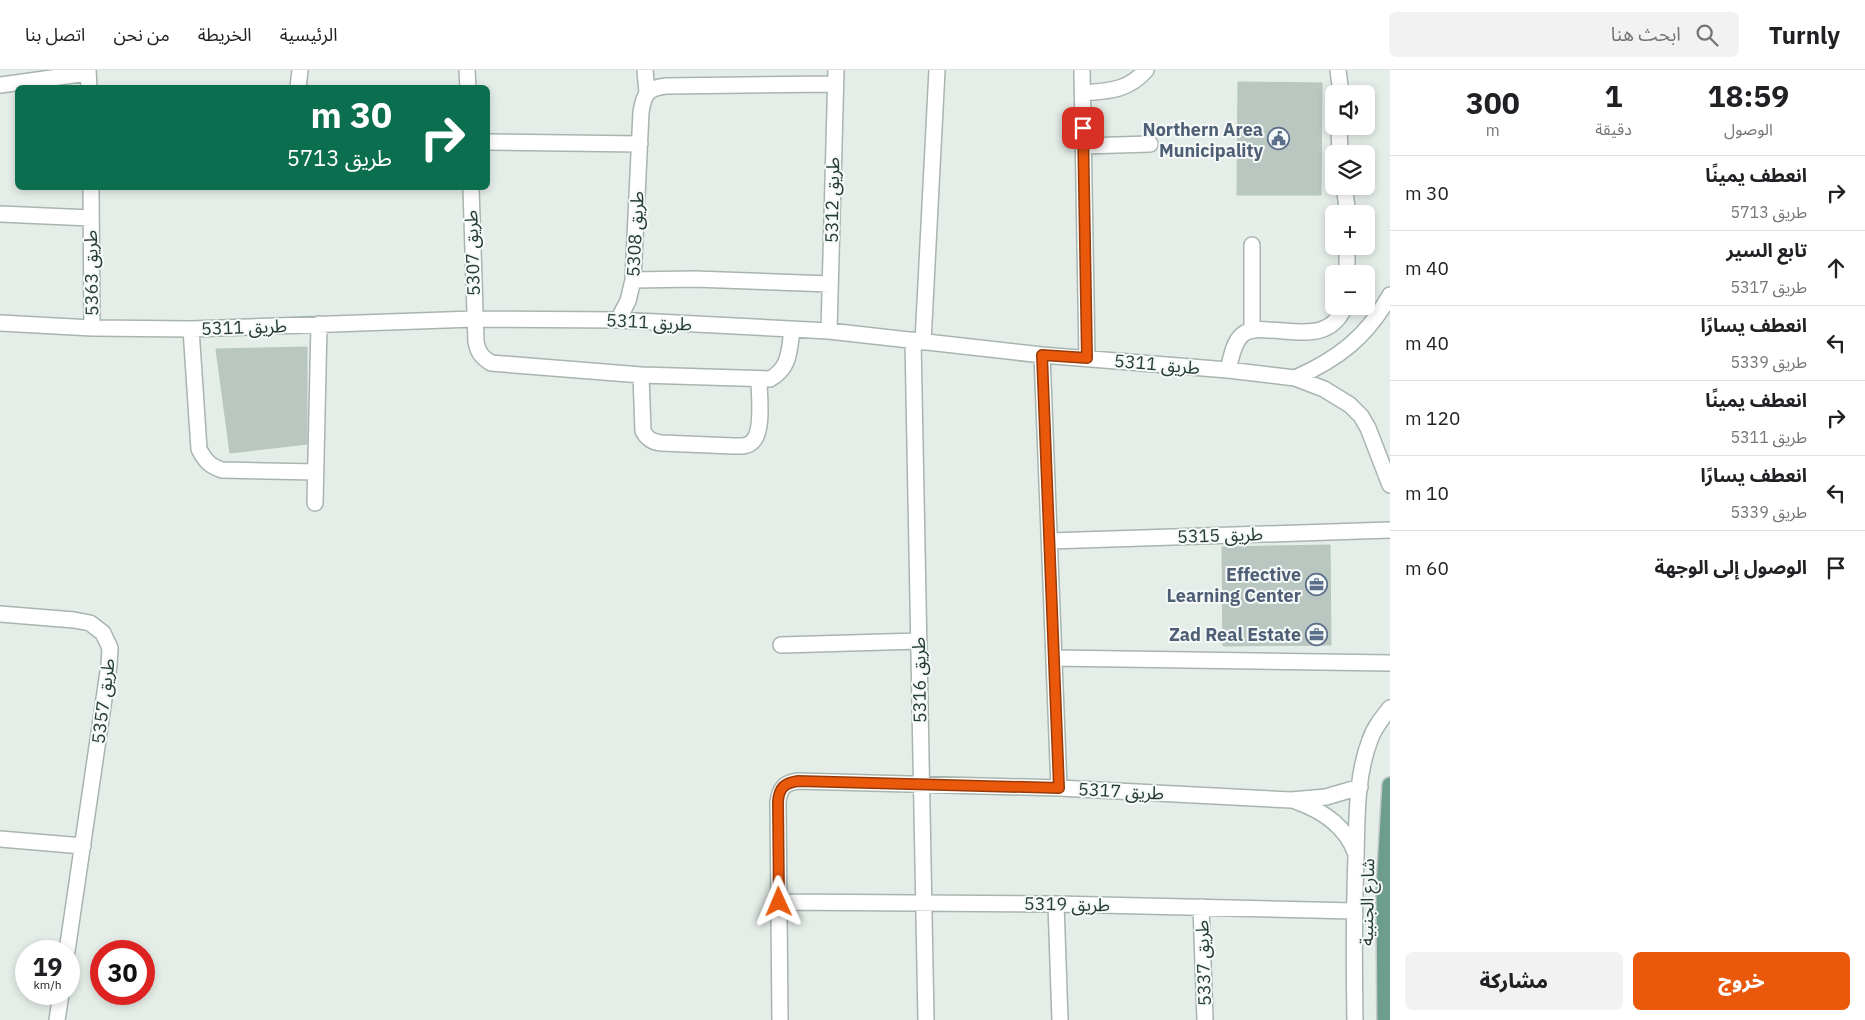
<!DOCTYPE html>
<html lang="ar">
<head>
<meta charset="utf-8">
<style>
	:root { --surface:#fff; --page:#f2f2f2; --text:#202124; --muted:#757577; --line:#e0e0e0; --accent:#ea580c }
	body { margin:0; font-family:"IBM Plex Sans","Noto Sans Arabic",sans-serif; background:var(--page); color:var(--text); direction:rtl; height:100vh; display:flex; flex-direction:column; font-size:19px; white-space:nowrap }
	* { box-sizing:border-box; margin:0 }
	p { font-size:16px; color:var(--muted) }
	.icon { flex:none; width:28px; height:28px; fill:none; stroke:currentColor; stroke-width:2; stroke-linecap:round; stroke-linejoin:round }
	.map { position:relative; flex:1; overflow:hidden; direction:ltr }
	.drawer { display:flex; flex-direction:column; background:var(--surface); width:475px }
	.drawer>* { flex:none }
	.guide { position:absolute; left:15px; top:15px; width:475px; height:105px; border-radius:8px; box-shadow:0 2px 8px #0003; direction:rtl; background:#0b6e4f; color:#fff; overflow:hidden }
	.controls { position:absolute; left:1325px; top:15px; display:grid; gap:10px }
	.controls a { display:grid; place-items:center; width:50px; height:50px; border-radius:8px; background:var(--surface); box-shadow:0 2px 8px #0003; font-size:25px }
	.speed { position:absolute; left:15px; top:870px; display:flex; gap:10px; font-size:25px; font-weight:700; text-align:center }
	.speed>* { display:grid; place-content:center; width:65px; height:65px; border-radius:50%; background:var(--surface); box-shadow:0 2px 8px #0003; line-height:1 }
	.speed small { font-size:12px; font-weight:400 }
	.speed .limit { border:8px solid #d22; background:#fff; color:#111 }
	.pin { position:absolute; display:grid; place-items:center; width:42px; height:42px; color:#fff; margin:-21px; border-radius:10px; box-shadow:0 2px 8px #0006 }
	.me { position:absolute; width:55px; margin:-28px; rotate:359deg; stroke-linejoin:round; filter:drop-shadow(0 0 4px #0008) }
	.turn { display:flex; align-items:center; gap:18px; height:105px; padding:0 15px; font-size:22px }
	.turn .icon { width:65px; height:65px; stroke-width:2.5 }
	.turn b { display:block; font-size:35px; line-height:42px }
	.eta { display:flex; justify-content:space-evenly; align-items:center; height:85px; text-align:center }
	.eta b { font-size:30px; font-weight:800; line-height:35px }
	.action { display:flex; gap:10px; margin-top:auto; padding:10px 15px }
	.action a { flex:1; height:58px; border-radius:8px; background:var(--accent); color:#fff; font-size:20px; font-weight:800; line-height:58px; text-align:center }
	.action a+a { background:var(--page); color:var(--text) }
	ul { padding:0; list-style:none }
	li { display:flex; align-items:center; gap:15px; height:75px; padding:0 15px; border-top:1px solid var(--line) }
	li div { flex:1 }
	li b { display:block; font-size:19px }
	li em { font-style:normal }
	header { display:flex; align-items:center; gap:30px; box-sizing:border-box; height:70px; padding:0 25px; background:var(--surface); border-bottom:1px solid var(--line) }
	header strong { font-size:24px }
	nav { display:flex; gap:28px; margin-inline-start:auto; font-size:18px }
	.search { width:350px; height:45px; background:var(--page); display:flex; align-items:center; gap:12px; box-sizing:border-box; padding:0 18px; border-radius:8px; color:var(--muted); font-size:19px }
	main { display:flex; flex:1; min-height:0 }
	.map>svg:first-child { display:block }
	.building { fill:#bac7c1; stroke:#b7c6bf }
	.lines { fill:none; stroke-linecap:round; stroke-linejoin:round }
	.minor-casing { stroke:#a8b5af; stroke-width:18 }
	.major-casing { stroke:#c2c9c6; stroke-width:18 }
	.minor { stroke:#fff; stroke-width:15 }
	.major { stroke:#6d9e8d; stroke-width:15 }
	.route-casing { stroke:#983908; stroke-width:12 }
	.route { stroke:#ea580c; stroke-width:9 }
	.labels { text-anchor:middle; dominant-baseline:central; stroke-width:4; stroke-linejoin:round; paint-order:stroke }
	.service-label { font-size:18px; font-weight:bold; fill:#4e5e75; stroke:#f5f9f7; text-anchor:end }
	.street-label { font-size:18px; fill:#253d35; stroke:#f5f9f7 }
</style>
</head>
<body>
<header>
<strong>Turnly</strong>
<div class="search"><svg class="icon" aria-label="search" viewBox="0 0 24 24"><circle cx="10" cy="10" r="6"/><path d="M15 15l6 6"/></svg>ابحث هنا</div>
<nav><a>الرئيسية</a><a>الخريطة</a><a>من نحن</a><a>اتصل بنا</a></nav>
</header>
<main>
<section class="drawer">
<div class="eta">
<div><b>18:59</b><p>الوصول</p></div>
<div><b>1</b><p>دقيقة</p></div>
<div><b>300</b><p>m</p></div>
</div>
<ul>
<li><svg class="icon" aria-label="right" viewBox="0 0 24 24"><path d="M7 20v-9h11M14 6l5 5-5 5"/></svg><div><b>انعطف يمينًا</b><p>طريق 5713</p></div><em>30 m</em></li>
<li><svg class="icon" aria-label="ahead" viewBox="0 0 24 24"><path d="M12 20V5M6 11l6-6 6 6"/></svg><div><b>تابع السير</b><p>طريق 5317</p></div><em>40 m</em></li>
<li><svg class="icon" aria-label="left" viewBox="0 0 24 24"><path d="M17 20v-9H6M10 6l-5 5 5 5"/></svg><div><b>انعطف يسارًا</b><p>طريق 5339</p></div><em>40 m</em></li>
<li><svg class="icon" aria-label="right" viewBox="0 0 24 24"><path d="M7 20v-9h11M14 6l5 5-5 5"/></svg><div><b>انعطف يمينًا</b><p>طريق 5311</p></div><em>120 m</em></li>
<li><svg class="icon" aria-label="left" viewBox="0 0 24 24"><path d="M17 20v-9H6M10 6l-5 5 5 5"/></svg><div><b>انعطف يسارًا</b><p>طريق 5339</p></div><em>10 m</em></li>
<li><svg class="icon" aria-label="arrive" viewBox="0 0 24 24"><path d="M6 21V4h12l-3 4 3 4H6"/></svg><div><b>الوصول إلى الوجهة</b></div><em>60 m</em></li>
</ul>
<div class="action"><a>خروج</a><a>مشاركة</a></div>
</section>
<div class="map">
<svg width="1390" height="950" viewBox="0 0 1390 950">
	<rect width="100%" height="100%" fill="#e5ede8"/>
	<path class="building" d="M1238,12L1322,13L1321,125H1237Z
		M307,277V374L230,383L216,279Z
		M1330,475L1331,575L1223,576L1222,477Z"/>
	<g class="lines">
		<defs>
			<path id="minor" d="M88,0L89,18
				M467,0L468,18
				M645,0L647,23
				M1082,0L1087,288
				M1338,0L1341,24
				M0,15L88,3
				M298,18L300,0
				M1082,23C1108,21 1128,21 1146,0
				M1339,56L1340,84
				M488,72L640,74
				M1084,76L1150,74
				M1344,116L1348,144
				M91,118L92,258
				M471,118L476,272C478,283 482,287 491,293L641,305L770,309C790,298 789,281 792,260
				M0,144L91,148
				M1347,204V176
				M633,210L694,209L830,214
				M618,250L628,231L633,210L641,42C644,24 647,18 666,16L835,14
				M0,253L92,258L191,259L474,249L618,250L829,261L1042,285L1228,300L1295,308L1324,319L1350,335L1361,346L1368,358L1390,415
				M191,259L199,379C205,391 210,396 222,400L316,402
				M1252,260V175
				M829,261L836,0
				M913,270L926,950
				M923,272L937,0
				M1042,285L1059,718
				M1228,300C1231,289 1233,273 1242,265C1249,259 1259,259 1268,260C1299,261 1331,271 1345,236
				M641,305L643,361C647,369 652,372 661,373L734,376C740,376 747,377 752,372C764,362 759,325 759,310
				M1295,308C1338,289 1367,267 1390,225
				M315,433L319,254
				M1050,471L1390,460
				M0,544L74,550L90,553L103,563L110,578L109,595L67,881
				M781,575L919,571
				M1054,588L1390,593
				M1295,731C1321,740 1345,755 1355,782
				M0,769L83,776
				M779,832L1056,834L1354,841
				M1056,834L1060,950
				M1201,837L1205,950
				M57,950L61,924
				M780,950L778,732C780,718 784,713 798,711L1059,718L1291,730L1326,727L1360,717
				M1355,950C1354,895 1354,841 1356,787C1357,749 1356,706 1370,670C1374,658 1382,648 1390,638"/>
			<path id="major" d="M1385,950L1384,820L1390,715"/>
		</defs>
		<use href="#minor" class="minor-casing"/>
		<use href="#major" class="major-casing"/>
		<use href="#minor" class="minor"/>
		<use href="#major" class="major"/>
	</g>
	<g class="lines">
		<defs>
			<path id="route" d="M779,832L778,732C779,718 784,713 798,711L1059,718L1042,285L1087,288L1083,58"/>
		</defs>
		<use href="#route" class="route-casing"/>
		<use href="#route" class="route"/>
	</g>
	<defs>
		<symbol id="civic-ring" viewBox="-11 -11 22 22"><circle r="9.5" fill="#f5f9f7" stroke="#5c6f8a" stroke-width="1.5"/><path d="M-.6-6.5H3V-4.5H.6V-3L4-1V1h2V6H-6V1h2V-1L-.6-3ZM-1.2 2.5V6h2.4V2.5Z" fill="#5c6f8a"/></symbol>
		<symbol id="office-ring" viewBox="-11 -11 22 22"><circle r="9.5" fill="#f5f9f7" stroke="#5c6f8a" stroke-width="1.5"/><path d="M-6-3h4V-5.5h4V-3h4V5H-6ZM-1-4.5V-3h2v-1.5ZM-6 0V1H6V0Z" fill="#5c6f8a"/></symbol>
	</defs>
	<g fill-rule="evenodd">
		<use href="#civic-ring" x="1266" y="56" width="25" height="25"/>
		<use href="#office-ring" x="1304" y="502" width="25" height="25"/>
		<use href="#office-ring" x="1304" y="552" width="25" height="25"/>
	</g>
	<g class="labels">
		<g class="service-label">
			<text x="1263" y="59">Northern Area<tspan x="1263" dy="21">Municipality</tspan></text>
			<text x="1301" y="504">Effective<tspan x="1301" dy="21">Learning Center</tspan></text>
			<text x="1301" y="564">Zad Real Estate</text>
		</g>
		<g class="street-label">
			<text transform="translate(832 130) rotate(-89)">طريق 5312</text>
			<text transform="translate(635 164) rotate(-87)">طريق 5308</text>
			<text transform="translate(472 183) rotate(-92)">طريق 5307</text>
			<text transform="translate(91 203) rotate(-91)">طريق 5363</text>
			<text transform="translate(649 252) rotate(3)">طريق 5311</text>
			<text transform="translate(244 257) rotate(-2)">طريق 5311</text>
			<text transform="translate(1157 294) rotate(5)">طريق 5311</text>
			<text transform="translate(1220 465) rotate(-2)">طريق 5315</text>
			<text transform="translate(919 610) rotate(-91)">طريق 5316</text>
			<text transform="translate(103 631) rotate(-83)">طريق 5357</text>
			<text transform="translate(1121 721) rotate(3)">طريق 5317</text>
			<text transform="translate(1367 832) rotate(-89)">شارع الجنبية</text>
			<text transform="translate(1067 834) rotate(1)">طريق 5319</text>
			<text transform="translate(1203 893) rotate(-92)">طريق 5337</text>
		</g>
	</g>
</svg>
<div class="controls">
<a><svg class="icon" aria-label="sound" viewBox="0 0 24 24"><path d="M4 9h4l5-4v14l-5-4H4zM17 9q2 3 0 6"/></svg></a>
<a><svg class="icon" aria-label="layers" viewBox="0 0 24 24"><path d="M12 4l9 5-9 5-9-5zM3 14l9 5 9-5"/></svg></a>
<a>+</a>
<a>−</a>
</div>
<div class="speed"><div>19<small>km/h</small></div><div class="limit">30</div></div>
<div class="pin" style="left:1083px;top:58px;background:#d93025"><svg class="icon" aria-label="arrive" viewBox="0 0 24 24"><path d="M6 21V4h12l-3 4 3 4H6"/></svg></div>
<svg class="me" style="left:779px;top:832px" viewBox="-20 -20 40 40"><path d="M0-17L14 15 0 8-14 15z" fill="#ea580c" stroke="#fff" stroke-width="4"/></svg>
<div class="guide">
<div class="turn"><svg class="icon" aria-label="right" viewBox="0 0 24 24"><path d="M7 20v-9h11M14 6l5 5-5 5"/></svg><div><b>30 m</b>طريق 5713</div></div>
</div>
</div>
</main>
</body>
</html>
